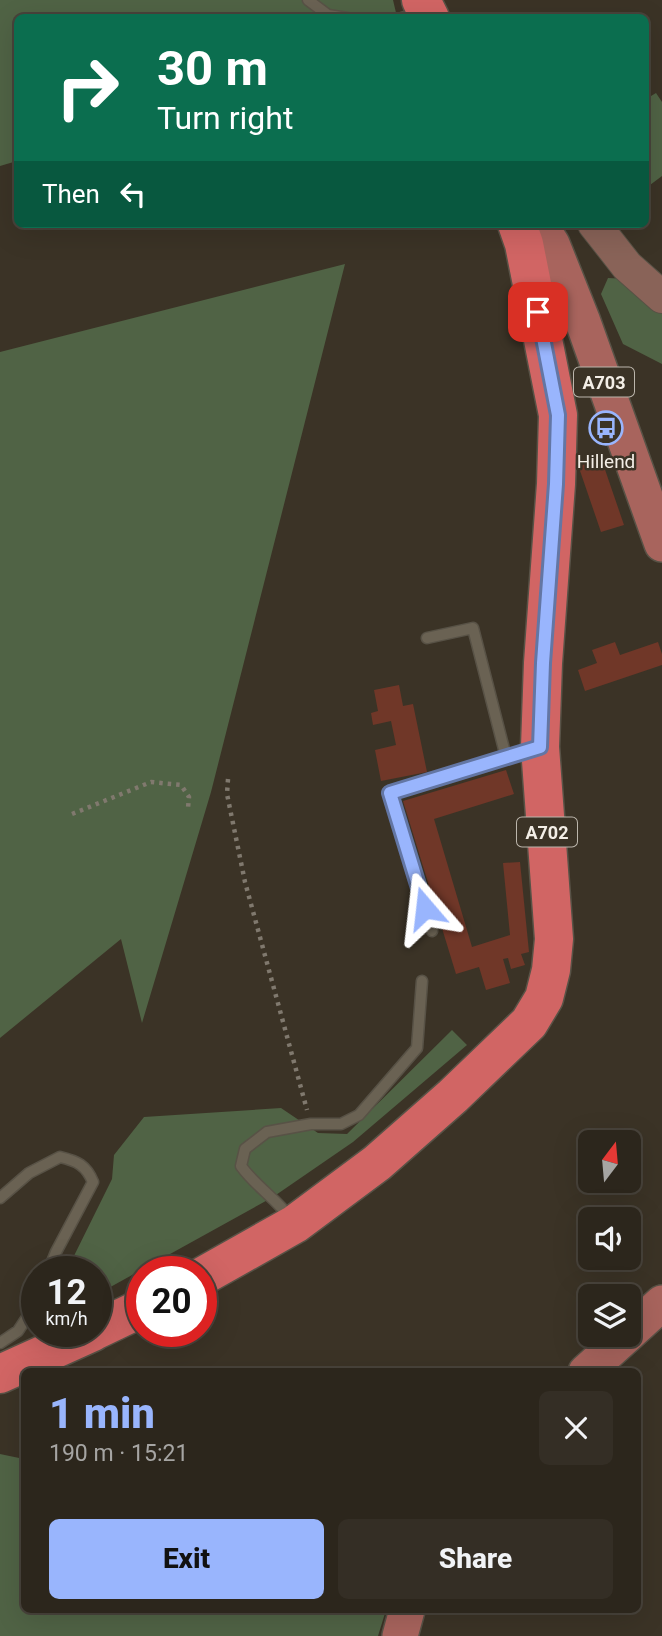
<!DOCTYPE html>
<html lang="en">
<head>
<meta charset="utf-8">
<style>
	:root { --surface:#2c261c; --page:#342e25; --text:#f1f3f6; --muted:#a6a5a3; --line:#48433b; --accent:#99b5fd }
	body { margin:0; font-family:Roboto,sans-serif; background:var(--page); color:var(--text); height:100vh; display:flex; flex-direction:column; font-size:26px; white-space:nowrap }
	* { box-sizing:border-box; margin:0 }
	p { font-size:23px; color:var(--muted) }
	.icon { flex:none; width:38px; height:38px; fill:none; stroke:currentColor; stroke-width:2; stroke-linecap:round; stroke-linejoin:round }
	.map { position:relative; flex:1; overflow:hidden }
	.details { position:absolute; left:21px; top:1368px; width:620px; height:245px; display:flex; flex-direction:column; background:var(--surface); border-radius:10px; box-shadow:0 7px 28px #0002,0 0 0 2px var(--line) }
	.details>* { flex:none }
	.banner { position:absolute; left:14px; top:14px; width:635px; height:214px; border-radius:10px; box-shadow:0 7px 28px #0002,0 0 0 2px var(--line); background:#0b6e4f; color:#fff; overflow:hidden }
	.needle { width:46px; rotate:16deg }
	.controls { position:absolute; left:578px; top:1130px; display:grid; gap:14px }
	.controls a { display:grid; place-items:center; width:63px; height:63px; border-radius:10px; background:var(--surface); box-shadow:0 7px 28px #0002,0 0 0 2px var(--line); font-size:35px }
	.speed { position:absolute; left:21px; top:1256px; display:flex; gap:14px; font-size:35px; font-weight:700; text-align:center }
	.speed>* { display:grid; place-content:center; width:91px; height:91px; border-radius:50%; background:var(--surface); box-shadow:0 7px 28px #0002,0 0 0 2px var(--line); line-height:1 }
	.speed small { font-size:18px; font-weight:400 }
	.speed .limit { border:10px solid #d22; background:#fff; color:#111 }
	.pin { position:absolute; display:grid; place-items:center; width:60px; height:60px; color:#fff; margin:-30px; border-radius:14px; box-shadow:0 4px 10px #0006 }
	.me { position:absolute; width:77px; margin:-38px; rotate:343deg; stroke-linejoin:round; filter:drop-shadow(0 0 5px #0008) }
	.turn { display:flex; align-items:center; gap:24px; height:147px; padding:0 28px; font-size:32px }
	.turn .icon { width:91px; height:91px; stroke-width:2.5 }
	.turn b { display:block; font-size:49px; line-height:60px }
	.then { display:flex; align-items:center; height:66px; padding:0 28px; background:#0003; gap:14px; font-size:26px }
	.round { display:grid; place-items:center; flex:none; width:74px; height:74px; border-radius:10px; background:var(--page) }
	.head { display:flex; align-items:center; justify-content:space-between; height:119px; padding:0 28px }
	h1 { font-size:42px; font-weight:800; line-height:52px; color:var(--accent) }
	.action { display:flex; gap:14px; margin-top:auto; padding:14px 28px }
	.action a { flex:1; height:80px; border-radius:10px; background:var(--accent); color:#111; font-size:28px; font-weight:800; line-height:80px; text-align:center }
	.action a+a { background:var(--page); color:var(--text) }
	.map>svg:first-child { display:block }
	.green { fill:#506345 }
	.building { fill:#703728 }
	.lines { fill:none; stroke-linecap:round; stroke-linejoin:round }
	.lane-casing { stroke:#585246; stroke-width:13 }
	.secondary-casing { stroke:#585246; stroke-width:34 }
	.primary-casing { stroke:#585246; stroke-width:38 }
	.highway-casing { stroke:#585246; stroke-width:41 }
	.path { stroke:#80796e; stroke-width:4.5; stroke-dasharray:3.5 5; stroke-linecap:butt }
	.lane { stroke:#6a6253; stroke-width:10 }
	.secondary { stroke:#896358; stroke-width:32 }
	.primary { stroke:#a8645d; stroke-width:35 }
	.highway { stroke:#d16564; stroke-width:38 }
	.route-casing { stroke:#6376a4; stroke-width:18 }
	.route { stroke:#99b5fd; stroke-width:12 }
	.labels { text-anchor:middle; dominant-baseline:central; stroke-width:5; stroke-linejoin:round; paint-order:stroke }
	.shield { fill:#3b3326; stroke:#bcb6ac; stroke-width:2 }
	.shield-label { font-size:18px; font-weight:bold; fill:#f3eee6 }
	.poi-label { font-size:19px; fill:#f3eee6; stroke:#3b3326 }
</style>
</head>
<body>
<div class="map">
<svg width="662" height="1636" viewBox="0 0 662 1636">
	<rect width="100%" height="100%" fill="#3b3326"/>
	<path class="green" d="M0,0H393L397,17L18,18L17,161L0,166Z
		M656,93L662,102V176L646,188V99Z
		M345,264L211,792L142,1023L121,939L0,1038V352Z
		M608,278L628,279L662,309V364L623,344L601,294Z
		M452,1030L467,1045L353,1142L273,1197L96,1295V1272H66L112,1179L114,1155L144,1117L281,1108L318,1133L347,1134Z
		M0,1454L24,1459V1610H386L378,1636H0Z"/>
	<path class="building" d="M600,455L624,525L601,532L577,462Z
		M615,642L620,655L658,642L662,654V665L585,691L578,670L597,663L592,650Z
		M399,685L403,706L413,704L427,772L381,781L375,750L396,745L391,721L373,725L371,713L378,711L374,690Z
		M506,770L514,794L434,819L472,947L510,935L503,863L520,862L529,952L521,954L525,965L511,969L508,958L503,959L510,983L486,990L479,967L456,974L403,801Z"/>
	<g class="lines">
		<defs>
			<path id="lane" d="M308,0L328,15L347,18
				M402,18L420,12
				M427,638L473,628L506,757
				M432,931L390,793L534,749
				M0,1198L29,1173L60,1157C77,1161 86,1165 93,1182L56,1252L48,1272
				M291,1219C277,1199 256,1187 241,1166L245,1149L267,1132L311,1124H341L359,1115L417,1048L422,981
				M0,1343L18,1331L37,1302"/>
			<path id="secondary" d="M594,224L627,266L662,297"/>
			<path id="primary" d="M539,224L552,244L583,322L662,544
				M628,1334L662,1303
				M586,1372L627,1335
				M400,1636L407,1610"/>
			<path id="highway" d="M421,0L430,18
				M201,1277L295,1224L377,1163L453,1096L529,1023L544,998L551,970L554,939L540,747L543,663L556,484L558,415L524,244L517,224
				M96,1330L142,1308
				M0,1374L93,1332"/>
		</defs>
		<use href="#lane" class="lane-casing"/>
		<use href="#secondary" class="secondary-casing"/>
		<use href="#primary" class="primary-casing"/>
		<use href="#highway" class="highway-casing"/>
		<path class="path" d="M228,779L227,794L245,882L307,1110
			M72,814L151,782L181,785L189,797L188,808"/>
		<use href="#lane" class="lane"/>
		<use href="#secondary" class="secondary"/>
		<use href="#primary" class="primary"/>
		<use href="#highway" class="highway"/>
	</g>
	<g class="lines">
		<defs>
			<path id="route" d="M425,908L390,793L540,747L543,663L556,484L558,415L538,312"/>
		</defs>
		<use href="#route" class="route-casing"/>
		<use href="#route" class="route"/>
	</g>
	<defs>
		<symbol id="bus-ring" viewBox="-11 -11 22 22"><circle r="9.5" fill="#3b3326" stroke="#99b5fd" stroke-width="1.5"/><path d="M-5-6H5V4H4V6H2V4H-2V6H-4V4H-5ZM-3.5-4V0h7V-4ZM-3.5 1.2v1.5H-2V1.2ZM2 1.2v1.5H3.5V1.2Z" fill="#99b5fd"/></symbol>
	</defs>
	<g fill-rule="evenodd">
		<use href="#bus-ring" x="587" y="409" width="38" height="38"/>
	</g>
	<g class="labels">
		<g class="shield">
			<rect x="574" y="367.5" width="60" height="29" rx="5"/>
			<rect x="517" y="817.5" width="60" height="29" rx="5"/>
		</g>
		<g class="shield-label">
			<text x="604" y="382">A703</text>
			<text x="547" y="832">A702</text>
		</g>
		<g class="poi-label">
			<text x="606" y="461">Hillend</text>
		</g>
	</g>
</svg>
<div class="controls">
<a><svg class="needle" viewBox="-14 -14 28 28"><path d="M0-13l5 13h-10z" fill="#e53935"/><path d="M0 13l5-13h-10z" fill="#a6a5a3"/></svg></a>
<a><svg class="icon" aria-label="sound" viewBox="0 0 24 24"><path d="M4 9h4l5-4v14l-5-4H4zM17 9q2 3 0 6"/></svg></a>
<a><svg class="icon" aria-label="layers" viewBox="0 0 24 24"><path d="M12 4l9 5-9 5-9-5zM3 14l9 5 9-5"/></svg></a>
</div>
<div class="speed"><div>12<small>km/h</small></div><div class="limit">20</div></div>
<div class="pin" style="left:538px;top:312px;background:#d93025"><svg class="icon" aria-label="arrive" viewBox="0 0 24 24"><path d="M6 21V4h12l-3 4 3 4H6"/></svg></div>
<svg class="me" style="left:425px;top:908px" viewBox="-20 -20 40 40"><path d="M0-17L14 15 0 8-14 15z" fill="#99b5fd" stroke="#fff" stroke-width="4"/></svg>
<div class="banner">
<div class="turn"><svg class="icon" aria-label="right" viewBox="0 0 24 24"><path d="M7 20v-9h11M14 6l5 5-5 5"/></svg><div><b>30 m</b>Turn right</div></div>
<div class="then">Then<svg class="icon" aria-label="left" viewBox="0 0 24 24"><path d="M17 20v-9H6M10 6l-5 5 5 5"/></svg></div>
</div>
<section class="details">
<div class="head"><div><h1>1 min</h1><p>190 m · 15:21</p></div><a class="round"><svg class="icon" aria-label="close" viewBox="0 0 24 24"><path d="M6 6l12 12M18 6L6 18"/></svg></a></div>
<div class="action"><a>Exit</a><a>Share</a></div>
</section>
</div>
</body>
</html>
